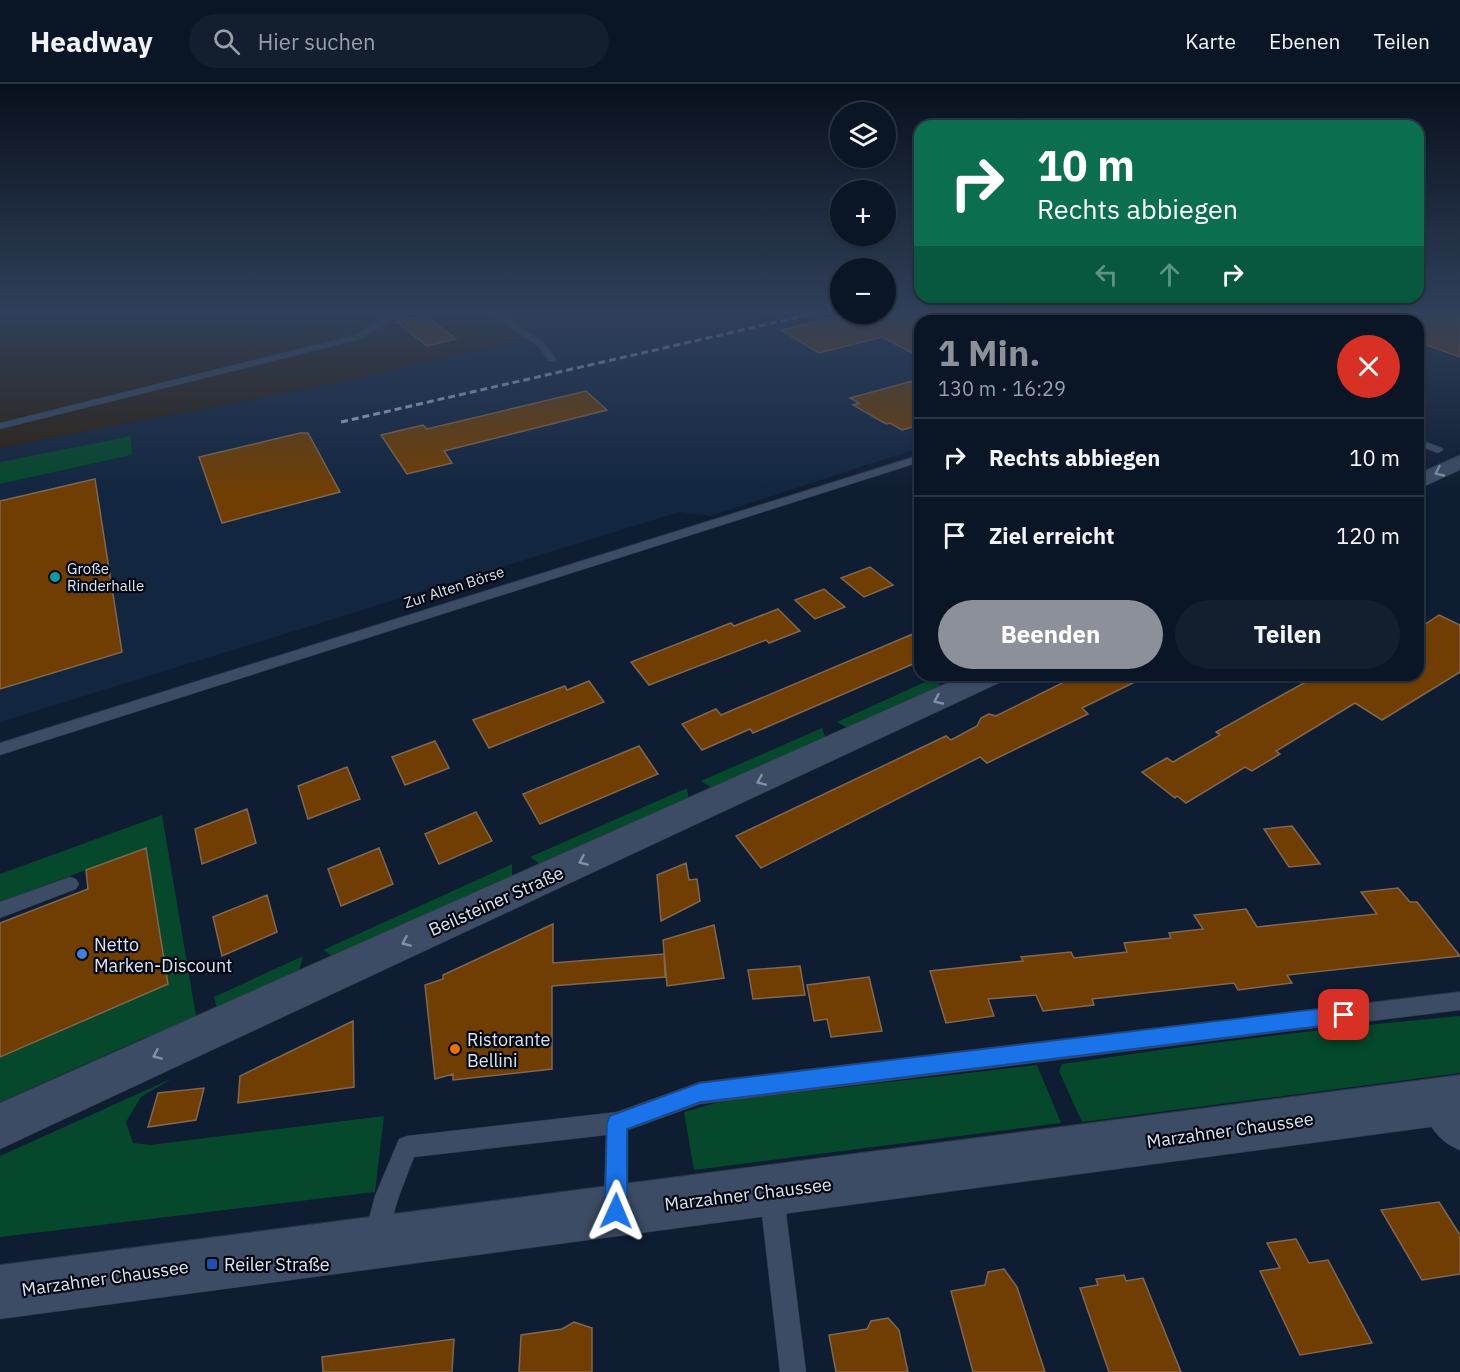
<!DOCTYPE html>
<html lang="de">
<head>
<meta charset="utf-8">
<style>
	:root { --surface:#0a1626; --page:#131f2e; --text:#f1f3f6; --muted:#999fa7; --line:#2a3543; --accent:#8c9099 }
	body { margin:0; font-family:"IBM Plex Sans",sans-serif; background:var(--page); color:var(--text); height:100vh; display:flex; flex-direction:column; font-size:22px; white-space:nowrap }
	* { box-sizing:border-box; margin:0 }
	p { font-size:20px; color:var(--muted) }
	.icon { flex:none; width:33px; height:33px; fill:none; stroke:currentColor; stroke-width:2; stroke-linecap:round; stroke-linejoin:round }
	.map { position:relative; flex:1; overflow:hidden }
	.panel { position:absolute; left:914px; top:231px; width:510px; height:366px; display:flex; flex-direction:column; background:var(--surface); border-radius:18px; box-shadow:0 2px 4px #0004,0 0 0 2px var(--line) }
	.panel>* { flex:none }
	.banner { position:absolute; left:914px; top:36px; width:510px; height:183px; border-radius:18px; box-shadow:0 2px 4px #0004,0 0 0 2px var(--line); background:#0b6e4f; color:#fff; overflow:hidden }
	.fabs { position:absolute; left:830px; top:18px; display:grid; gap:12px }
	.fabs a { display:grid; place-items:center; width:66px; height:66px; border-radius:50%; background:var(--surface); box-shadow:0 2px 4px #0004,0 0 0 2px var(--line); font-size:30px }
	.pin { position:absolute; display:grid; place-items:center; width:51px; height:51px; color:#fff; margin:-26px; border-radius:12px; box-shadow:0 3px 9px #0006 }
	.me { position:absolute; width:66px; margin:-33px; rotate:1deg; stroke-linejoin:round; filter:drop-shadow(0 0 4px #0008) }
	.turn { display:flex; align-items:center; gap:21px; height:126px; padding:0 24px; font-size:27px }
	.turn .icon { width:78px; height:78px; stroke-width:2.5 }
	.turn b { display:block; font-size:42px; line-height:51px }
	.lanes { display:flex; align-items:center; height:57px; padding:0 24px; background:#0003; justify-content:center; gap:30px; direction:ltr }
	.lanes .off { opacity:.35 }
	.round { display:grid; place-items:center; flex:none; width:63px; height:63px; border-radius:32px; background:var(--page) }
	.summary { display:flex; align-items:center; justify-content:space-between; height:102px; padding:0 24px }
	h1 { font-size:36px; font-weight:700; line-height:45px; color:var(--accent) }
	.cta { display:flex; gap:12px; margin-top:auto; padding:12px 24px }
	.cta a { flex:1; height:69px; border-radius:36px; background:var(--accent); color:#fff; font-size:24px; font-weight:700; line-height:69px; text-align:center }
	.cta a+a { background:var(--page); color:var(--text) }
	ul { padding:0; list-style:none }
	li { display:flex; align-items:center; gap:18px; height:78px; padding:0 24px; border-top:2px solid var(--line) }
	li div { flex:1 }
	li b { display:block; font-size:22px }
	li em { font-style:normal }
	header { display:flex; align-items:center; gap:36px; box-sizing:border-box; height:84px; padding:0 30px; background:var(--surface); border-bottom:2px solid var(--line) }
	header strong { font-size:28px }
	nav { display:flex; gap:33px; margin-inline-start:auto; font-size:21px }
	.search { width:420px; height:54px; background:var(--page); display:flex; align-items:center; gap:15px; box-sizing:border-box; padding:0 21px; border-radius:33px; color:var(--muted); font-size:22px }
	.map>svg:first-child { display:block }
	.built { fill:#132640 }
	.industrial { fill:#2d2113 }
	.green { fill:#05482c }
	.building { fill:#703e02; stroke:#806752; stroke-width:1.5 }
	.lines { fill:none; stroke-linecap:round; stroke-linejoin:round }
	.service-casing { stroke:#303749; stroke-width:1 }
	.minor-casing { stroke:#303749; stroke-width:1 }
	.tertiary-casing { stroke:#303749; stroke-width:1 }
	.service { fill:#3c4c64; fill-rule:evenodd }
	.minor { fill:#3c4c64; fill-rule:evenodd }
	.tertiary { fill:#3c4c64; fill-rule:evenodd }
	.rail { stroke:#aeb9ca; stroke-width:3; stroke-dasharray:7 4; stroke-linecap:butt }
	.oneway { stroke:#8491a5 }
	.route { fill:#1a73e8; stroke:#114b97; stroke-width:1.5 }
	.culture-dot { fill:#0f9aa8; stroke:#030710; stroke-width:2 }
	.shop-dot { fill:#3f7fe0; stroke:#030710; stroke-width:2 }
	.food-dot { fill:#e8710a; stroke:#030710; stroke-width:2 }
	.transit-dot { fill:#1a4fb4; stroke:#030710; stroke-width:2 }
	.labels { text-anchor:middle; dominant-baseline:central; stroke-width:4.5; stroke-linejoin:round; paint-order:stroke }
	.poi-label { font-size:15px; fill:#dbe5f4; stroke:#030710; text-anchor:start }
	.street-label { font-size:15px; fill:#dbe5f4; stroke:#030710 }
	.near-street-label { font-size:18px; fill:#dbe5f4; stroke:#030710 }
	.near-poi-label { font-size:18px; fill:#dbe5f4; stroke:#030710; text-anchor:start }
</style>
</head>
<body>
<header>
<strong>Headway</strong>
<div class="search"><svg class="icon" aria-label="search" viewBox="0 0 24 24"><circle cx="10" cy="10" r="6"/><path d="M15 15l6 6"/></svg>Hier suchen</div>
<nav><a>Karte</a><a>Ebenen</a><a>Teilen</a></nav>
</header>
<div class="map">
<svg width="1460" height="1288" viewBox="0 0 1460 1288">
	<rect width="100%" height="100%" fill="#0e1d32"/>
	<path class="built" d="M505,228H766L753,231L774,244L840,229L885,228H1460V240L1418,255V237H920L919,364L711,432L679,428L0,638V400L132,371L131,352L0,378V364L320,302L540,252Z"/>
	<path class="industrial" d="M0,228H505L541,252L320,302L0,364Z"/>
	<path class="green" d="M131,352L132,371L0,400V378Z
		M936,593L940,602L849,645L837,638Z
		M822,644L826,655L714,705L701,697Z
		M687,704L689,717L543,782L530,773Z
		M162,731L197,938L146,953L0,1018V973L168,900L145,764L0,818V790Z
		M512,780V796L337,875L323,866Z
		M303,872L298,891L218,928L214,913Z
		M1460,932V989L1082,1038L1059,987L1062,980C1194,960 1327,944 1460,932Z
		M1037,981L1061,1039L694,1086L684,1028L722,1017Z
		M173,994L141,1013L126,1038L133,1059L150,1061L384,1032L375,1108L0,1153V1072Z"/>
	<path class="building" d="M920,228L939,230L940,237H920V273L882,253L819,269L781,246L842,232L838,230Z
		M1418,228H1460V273L1418,258Z
		M426,232L456,255L427,262L397,238Z
		M920,295V341L902,346L890,339L886,340L853,321L859,319L850,314Z
		M586,307L607,326L444,367L452,379L407,390L381,351L423,341L427,345Z
		M300,349H308L340,408L222,439L199,373Z
		M95,395L122,568L0,605V417Z
		M870,483L893,501L864,513L841,494Z
		M824,505L845,523L815,535L795,516Z
		M778,525L800,547L769,559L766,556L649,601L631,578L731,539L734,542Z
		M1439,531L1460,541V588L1382,636L1355,619L1276,667L1280,670L1252,687L1245,683L1186,719L1177,712L1175,714L1142,688L1167,674L1173,678L1220,651L1216,648L1318,591H1418V545Z
		M920,547V577L753,649L750,645L702,666L682,640L716,625L721,631Z
		M1078,591H1149L1082,624L1088,630L987,679L980,673L761,784L736,752L946,652L951,656L977,642L981,634L989,630L996,632Z
		M589,597L604,618L489,664L473,636L565,602L567,606Z
		M435,657L449,684L405,701L392,673Z
		M639,662L658,690L540,740L523,710Z
		M347,683L360,715L308,735L298,702Z
		M247,725L256,759L202,780L195,745Z
		M476,728L492,757L439,780L425,750Z
		M1292,742L1320,780L1289,783L1264,745Z
		M146,764L168,900L0,973V839L88,805L86,786Z
		M379,764L393,800L341,822L328,785Z
		M686,779L689,796L697,795L700,817L661,837L657,791Z
		M1398,804L1410,818H1417L1460,872L1287,891L1292,899L1238,906L1234,899L1092,915L1094,921L1043,927L1036,911L988,915L994,932L946,939L930,887L1023,877L1021,873L1071,868L1074,874L1127,868L1124,859L1171,854L1169,849L1203,845L1194,831L1246,825L1257,843L1377,830L1361,808Z
		M267,811L277,848L222,872L213,833Z
		M553,840V879L664,870L665,893L552,902V985L453,996V990L435,995L425,901L443,895V891Z
		M714,841L724,894L667,902L663,856Z
		M800,882L805,911L753,915L748,886Z
		M869,893L882,947L831,953L827,935L814,937L807,901Z
		M353,937L354,1003L238,1019L240,992Z
		M204,1004L196,1036L148,1043L158,1009Z
		M1439,1118L1460,1151V1190L1422,1196L1381,1126Z
		M1296,1155L1309,1179L1328,1176L1372,1259L1300,1271L1260,1187L1280,1184L1267,1159Z
		M1004,1185L1017,1203L1045,1288H973L951,1207L985,1201L988,1188Z
		M1124,1191L1126,1197L1143,1194L1181,1288H1109L1080,1204L1098,1201L1096,1195Z
		M888,1234L899,1246L908,1288H836L829,1251L867,1245L871,1237Z
		M574,1238L592,1244V1288H519L521,1251L562,1245Z
		M454,1255L452,1288H323L322,1273Z"/>
	<g class="lines">
		<defs>
			<path id="service" d="M398,228H409L391,236L361,255L0,345V339L355,251L385,232Z
				M488,228H497L544,258L556,275L555,277H549L538,262Z
				M1008,228H1018L1036,237H1025Z
				M1248,228H1259L1281,237H1270Z
				M1368,228H1380L1357,237H1345Z
				M1418,355L1442,364L1443,366L1438,369L1418,361Z
				M920,371V378L0,671V659Z
				M70,793L76,795L79,800L76,805L0,834V818Z
				M1460,908V926L700,1020L628,1046V1120L624,1128L616,1132L608,1128L604,1120L606,1051L414,1073L399,1112L385,1158L377,1162L369,1158L365,1150L375,1112L399,1055L407,1052L617,1028L700,998Z
				M772,1101L780,1105L784,1113L806,1288H780L760,1113L764,1105Z"/>
			<path id="minor" d="M1460,371V386L1418,405V390Z
				M965,591H1006L1001,598L0,1065V1019Z
				M1442,995L1460,1005V1066C1437,1057 1429,1041 1419,1018L1426,1002Z"/>
			<path id="tertiary" d="M1460,991V1039L0,1235V1181Z"/>
		</defs>
		<use href="#service" class="service-casing"/>
		<use href="#minor" class="minor-casing"/>
		<use href="#tertiary" class="tertiary-casing"/>
		<use href="#service" class="service"/>
		<use href="#minor" class="minor"/>
		<use href="#tertiary" class="tertiary"/>
		<path class="rail" d="M341,338L821,228"/>
	</g>
	<defs><path id="oneway-chevron" d="M-2-3.5L2.5 0L-2 3.5" fill="none" stroke-width="1.6" stroke-linecap="round" stroke-linejoin="round" transform="scale(1.5)"/></defs>
	<g class="oneway">
		<use href="#oneway-chevron" transform="translate(1439 388) rotate(155)"/>
		<use href="#oneway-chevron" transform="translate(938 616) rotate(155)"/>
		<use href="#oneway-chevron" transform="translate(761 697) rotate(156)"/>
		<use href="#oneway-chevron" transform="translate(583 777) rotate(156)"/>
		<use href="#oneway-chevron" transform="translate(406 858) rotate(156)"/>
		<use href="#oneway-chevron" transform="translate(157 971) rotate(156)"/>
	</g>
	<linearGradient id="sky" x2="0" y2="1"><stop stop-color="#08101c"/><stop offset="0.56" stop-color="#30405a"/><stop offset="1" stop-color="#30405a" stop-opacity="0"/></linearGradient>
	<rect width="1460" height="408" fill="url(#sky)"/>
	<path class="route" d="M1344,922L1351,925L1353,931L1351,937L1344,939L700,1018L627,1045V1127L623,1135L616,1138L608,1135L605,1127L607,1039L610,1032L700,999Z"/>
	<circle class="culture-dot" cx="55" cy="493" r="6"/>
	<circle class="shop-dot" cx="82" cy="870" r="6"/>
	<circle class="food-dot" cx="455" cy="965" r="6"/>
	<rect class="transit-dot" x="206" y="1174" width="12" height="12" rx="3"/>
	<g class="labels">
		<g class="poi-label">
			<text x="67" y="484">Große<tspan x="67" dy="17">Rinderhalle</tspan></text>
		</g>
		<g class="street-label">
			<text transform="translate(454 503) rotate(-18)">Zur Alten Börse</text>
		</g>
		<g class="near-street-label">
			<text transform="translate(496 817) rotate(-24)">Beilsteiner Straße</text>
			<text transform="translate(1230 1046) rotate(-8)">Marzahner Chaussee</text>
			<text transform="translate(748 1110) rotate(-7)">Marzahner Chaussee</text>
			<text transform="translate(105 1194) rotate(-8)">Marzahner Chaussee</text>
		</g>
		<g class="near-poi-label">
			<text x="94" y="860">Netto<tspan x="94" dy="21">Marken-Discount</tspan></text>
			<text x="467" y="955">Ristorante<tspan x="467" dy="21">Bellini</tspan></text>
			<text x="224" y="1180">Reiler Straße</text>
		</g>
	</g>
</svg>
<div class="fabs">
<a><svg class="icon" aria-label="layers" viewBox="0 0 24 24"><path d="M12 4l9 5-9 5-9-5zM3 14l9 5 9-5"/></svg></a>
<a>+</a>
<a>−</a>
</div>
<div class="pin" style="left:1344px;top:931px;background:#d93025"><svg class="icon" aria-label="arrive" viewBox="0 0 24 24"><path d="M6 21V4h12l-3 4 3 4H6"/></svg></div>
<svg class="me" style="left:616px;top:1127px" viewBox="-20 -20 40 40"><path d="M0-17L14 15 0 8-14 15z" fill="#1a73e8" stroke="#fff" stroke-width="4"/></svg>
<div class="banner">
<div class="turn"><svg class="icon" aria-label="right" viewBox="0 0 24 24"><path d="M7 20v-9h11M14 6l5 5-5 5"/></svg><div><b>10 m</b>Rechts abbiegen</div></div>
<div class="lanes"><svg class="icon off" aria-label="left" viewBox="0 0 24 24"><path d="M17 20v-9H6M10 6l-5 5 5 5"/></svg><svg class="icon off" aria-label="ahead" viewBox="0 0 24 24"><path d="M12 20V5M6 11l6-6 6 6"/></svg><svg class="icon" aria-label="right" viewBox="0 0 24 24"><path d="M7 20v-9h11M14 6l5 5-5 5"/></svg></div>
</div>
<section class="panel">
<div class="summary"><div><h1>1 Min.</h1><p>130 m · 16:29</p></div><a class="round" style="background:#d93025;color:#fff"><svg class="icon" aria-label="close" viewBox="0 0 24 24"><path d="M6 6l12 12M18 6L6 18"/></svg></a></div>
<ul>
<li><svg class="icon" aria-label="right" viewBox="0 0 24 24"><path d="M7 20v-9h11M14 6l5 5-5 5"/></svg><div><b>Rechts abbiegen</b></div><em>10 m</em></li>
<li><svg class="icon" aria-label="arrive" viewBox="0 0 24 24"><path d="M6 21V4h12l-3 4 3 4H6"/></svg><div><b>Ziel erreicht</b></div><em>120 m</em></li>
</ul>
<div class="cta"><a>Beenden</a><a>Teilen</a></div>
</section>
</div>
</body>
</html>
